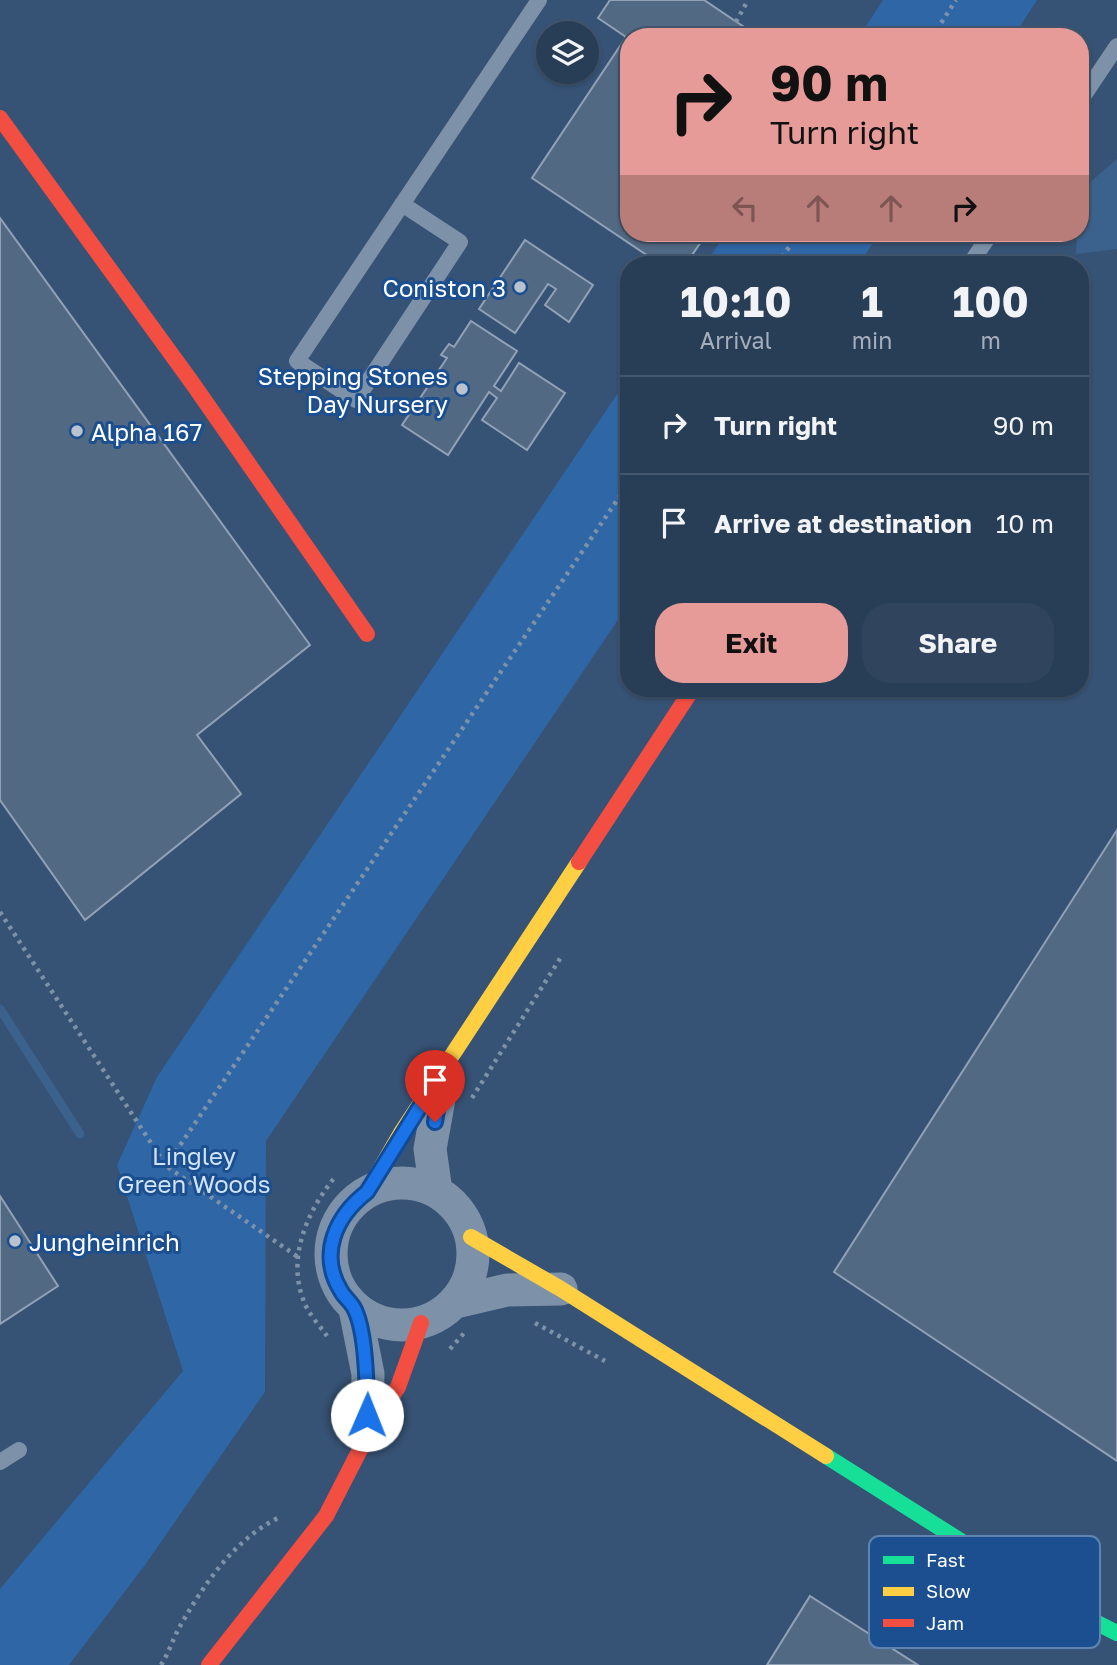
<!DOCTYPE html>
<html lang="en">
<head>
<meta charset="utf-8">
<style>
	:root { --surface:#283e57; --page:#30455d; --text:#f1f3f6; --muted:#a5aeba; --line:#44576d; --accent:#e69b98 }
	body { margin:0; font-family:"Golos Text",sans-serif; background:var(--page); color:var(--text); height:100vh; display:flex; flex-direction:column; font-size:26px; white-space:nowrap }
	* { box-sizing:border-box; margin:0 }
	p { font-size:23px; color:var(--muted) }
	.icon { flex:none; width:38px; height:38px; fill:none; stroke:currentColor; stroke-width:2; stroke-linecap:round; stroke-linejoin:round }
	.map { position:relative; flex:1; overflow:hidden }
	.side { position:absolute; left:620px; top:256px; width:469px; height:441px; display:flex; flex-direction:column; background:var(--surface); border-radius:28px; box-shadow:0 2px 5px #0004,0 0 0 2px var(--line) }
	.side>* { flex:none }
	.banner { position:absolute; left:620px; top:28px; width:469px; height:214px; border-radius:28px; box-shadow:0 2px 5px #0004,0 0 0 2px var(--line); background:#e69b98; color:#111; overflow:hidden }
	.controls { position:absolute; left:536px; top:21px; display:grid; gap:14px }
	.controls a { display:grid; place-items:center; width:63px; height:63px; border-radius:50%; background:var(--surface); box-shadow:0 2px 5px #0004,0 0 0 2px var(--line); font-size:35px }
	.pin { position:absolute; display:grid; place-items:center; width:60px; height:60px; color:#fff; margin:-72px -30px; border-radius:50% 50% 50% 0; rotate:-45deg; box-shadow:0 0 7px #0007 }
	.pin .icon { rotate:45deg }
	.me { position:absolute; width:77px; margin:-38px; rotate:1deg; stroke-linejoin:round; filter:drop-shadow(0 0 5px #0008) }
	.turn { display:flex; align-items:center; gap:24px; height:147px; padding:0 35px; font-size:32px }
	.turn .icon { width:91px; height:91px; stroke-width:2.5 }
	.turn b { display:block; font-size:49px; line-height:60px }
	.lanes { display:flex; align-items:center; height:66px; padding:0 35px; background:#0003; justify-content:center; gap:35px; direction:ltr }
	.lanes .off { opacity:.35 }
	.eta { display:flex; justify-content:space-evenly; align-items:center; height:119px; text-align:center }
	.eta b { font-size:42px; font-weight:700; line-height:49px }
	.action { display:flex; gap:14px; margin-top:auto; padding:14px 35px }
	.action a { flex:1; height:80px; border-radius:28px; background:var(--accent); color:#111; font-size:28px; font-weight:700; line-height:80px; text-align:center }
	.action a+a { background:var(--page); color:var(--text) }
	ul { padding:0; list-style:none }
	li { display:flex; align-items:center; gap:21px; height:98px; padding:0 35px; border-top:2px solid var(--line) }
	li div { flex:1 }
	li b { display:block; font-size:26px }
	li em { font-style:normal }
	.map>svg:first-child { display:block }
	.green { fill:#2f66a5 }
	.water { fill:#3b618d }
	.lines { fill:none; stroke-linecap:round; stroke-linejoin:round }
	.stream { stroke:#3b618d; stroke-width:9 }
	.building { fill:#526984; stroke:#92a2b6; stroke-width:2 }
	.path { stroke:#7d92a8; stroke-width:4.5; stroke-dasharray:3.5 5; stroke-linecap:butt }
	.lane { stroke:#7d92a8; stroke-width:16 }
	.street { stroke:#7d92a8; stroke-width:33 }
	.fast { stroke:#16e098; stroke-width:16 }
	.slow { stroke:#ffcf43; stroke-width:16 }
	.jam { stroke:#f24e42; stroke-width:16 }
	.route-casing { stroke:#114b97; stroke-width:18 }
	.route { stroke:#1a73e8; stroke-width:12 }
	.poi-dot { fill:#b9c2ce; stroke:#1b4f8f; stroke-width:2.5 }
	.labels { text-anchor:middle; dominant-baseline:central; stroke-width:6; stroke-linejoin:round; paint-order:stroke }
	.poi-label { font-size:24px; fill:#fff; stroke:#1b4f8f; text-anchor:end }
	.park-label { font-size:24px; fill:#cfe3fa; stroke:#1b4f8f }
	.key { fill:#1b4f8f; stroke:#5f84b1; stroke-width:2 }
	.key-label { font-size:19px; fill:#fff }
</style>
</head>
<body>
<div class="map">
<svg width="1117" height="1665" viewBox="0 0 1117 1665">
	<rect width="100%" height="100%" fill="#365274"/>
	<path class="green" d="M883,0H1037L1013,37H859Z
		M726,233H880L859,264H705Z
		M628,378V605L266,1141L265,1392L145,1565L69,1665H0V1589L183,1371L117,1165L157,1077Z"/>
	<path class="water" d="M1117,159V249L1076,254L1080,191Z"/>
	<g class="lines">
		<path class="stream" d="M0,1009L80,1134"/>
	</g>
	<path class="building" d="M610,0H704L759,37H628V233H707L686,264H660L532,178L626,37L598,18Z
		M0,218L310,645L197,735L241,794L85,920L0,800Z
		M525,240L593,285L569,322L545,305L556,289L548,284L515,333L479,309Z
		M471,321L517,351L494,386L501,391L519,363L565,393L527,450L482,420L497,398L489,392L448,455L402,425L447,358L441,355L449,344L454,347Z
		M1117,830V1461L834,1272Z
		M0,1196L58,1286L0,1324Z
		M810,1596L918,1665H767Z"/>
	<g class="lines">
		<path class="path" d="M736,22L748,0
			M932,37L956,0
			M777,264L799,233
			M0,912L166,1166L298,1257
			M472,1098L561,957
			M166,1166L628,484
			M535,1323L605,1361
			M327,1336C319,1325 307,1312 303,1299C287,1256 308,1210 335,1177
			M450,1349L465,1332
			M161,1665C170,1651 174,1635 183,1621C207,1580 236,1538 280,1517"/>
		<path class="lane" d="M1080,101L1117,46
			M402,204L460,242L356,400L297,361L539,0
			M970,264L991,233
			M0,1462L19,1450"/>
		<path class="street" d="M331 1254a71 71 0 1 1 142 0a71 71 0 1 1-142 0Z
			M436,1191L430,1149L444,1071
			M456,1302L507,1290L561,1289
			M355,1309L368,1374L367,1436"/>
		<path class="fast" d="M826,1456L1067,1608L1117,1633"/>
		<path class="slow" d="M367,1192L401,1133L579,862
			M471,1237L561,1289L826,1456"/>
		<path class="jam" d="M0,118L193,384L367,634
			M579,862L693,688
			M209,1665L326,1516L367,1436L398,1387L421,1323"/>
	</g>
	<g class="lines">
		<defs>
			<path id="route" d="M367,1415C367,1390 366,1330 354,1308C351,1302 344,1297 341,1291C318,1254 336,1216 367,1192L444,1068L435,1122"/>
		</defs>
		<use href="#route" class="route-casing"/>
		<use href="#route" class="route"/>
	</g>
	<g class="poi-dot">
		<circle cx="520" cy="287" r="7"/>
		<circle cx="462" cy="389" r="7"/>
		<circle cx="77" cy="431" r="7"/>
		<circle cx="15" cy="1241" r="7"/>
	</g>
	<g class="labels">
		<g class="poi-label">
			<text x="506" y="287">Coniston 3</text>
			<text x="448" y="375">Stepping Stones<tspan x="448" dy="28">Day Nursery</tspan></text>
			<text x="91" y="431" text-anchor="start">Alpha 167</text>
			<text x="29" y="1241" text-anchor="start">Jungheinrich</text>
		</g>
		<g class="park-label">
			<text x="194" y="1155">Lingley<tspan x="194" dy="28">Green Woods</tspan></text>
		</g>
	</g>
	<rect x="869" y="1536" width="231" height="112" rx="10" class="key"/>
	<rect x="883" y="1556" width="31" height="8" fill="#16e098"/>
	<rect x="883" y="1587" width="31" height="9" fill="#ffcf43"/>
	<rect x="883" y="1619" width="31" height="8" fill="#f24e42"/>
	<g class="key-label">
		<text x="926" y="1567">Fast</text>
		<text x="926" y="1598">Slow</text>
		<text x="926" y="1630">Jam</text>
	</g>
</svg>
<div class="controls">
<a><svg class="icon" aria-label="layers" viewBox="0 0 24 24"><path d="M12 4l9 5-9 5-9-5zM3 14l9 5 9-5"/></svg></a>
</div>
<div class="pin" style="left:435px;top:1122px;background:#d93025"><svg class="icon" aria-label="arrive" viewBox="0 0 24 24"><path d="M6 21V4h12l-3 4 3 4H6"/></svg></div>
<svg class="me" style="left:367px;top:1415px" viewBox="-20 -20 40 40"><circle r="19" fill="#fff"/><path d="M0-13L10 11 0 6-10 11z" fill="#1a73e8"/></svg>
<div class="banner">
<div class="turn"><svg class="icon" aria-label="right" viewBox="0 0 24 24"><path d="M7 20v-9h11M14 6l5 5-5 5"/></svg><div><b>90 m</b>Turn right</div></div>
<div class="lanes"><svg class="icon off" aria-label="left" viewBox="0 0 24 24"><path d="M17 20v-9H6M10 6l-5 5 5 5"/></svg><svg class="icon off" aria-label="ahead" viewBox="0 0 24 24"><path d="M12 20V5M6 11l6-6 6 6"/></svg><svg class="icon off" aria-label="ahead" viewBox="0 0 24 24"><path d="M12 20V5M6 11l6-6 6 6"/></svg><svg class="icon" aria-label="right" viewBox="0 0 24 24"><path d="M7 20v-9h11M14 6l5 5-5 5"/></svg></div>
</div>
<section class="side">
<div class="eta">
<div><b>10:10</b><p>Arrival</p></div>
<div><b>1</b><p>min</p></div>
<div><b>100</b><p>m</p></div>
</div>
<ul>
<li><svg class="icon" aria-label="right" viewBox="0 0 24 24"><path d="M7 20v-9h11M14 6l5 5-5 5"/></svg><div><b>Turn right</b></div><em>90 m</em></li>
<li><svg class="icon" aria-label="arrive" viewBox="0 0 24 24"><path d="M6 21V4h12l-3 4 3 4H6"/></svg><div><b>Arrive at destination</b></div><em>10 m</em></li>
</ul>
<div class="action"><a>Exit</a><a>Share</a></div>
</section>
</div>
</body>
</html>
